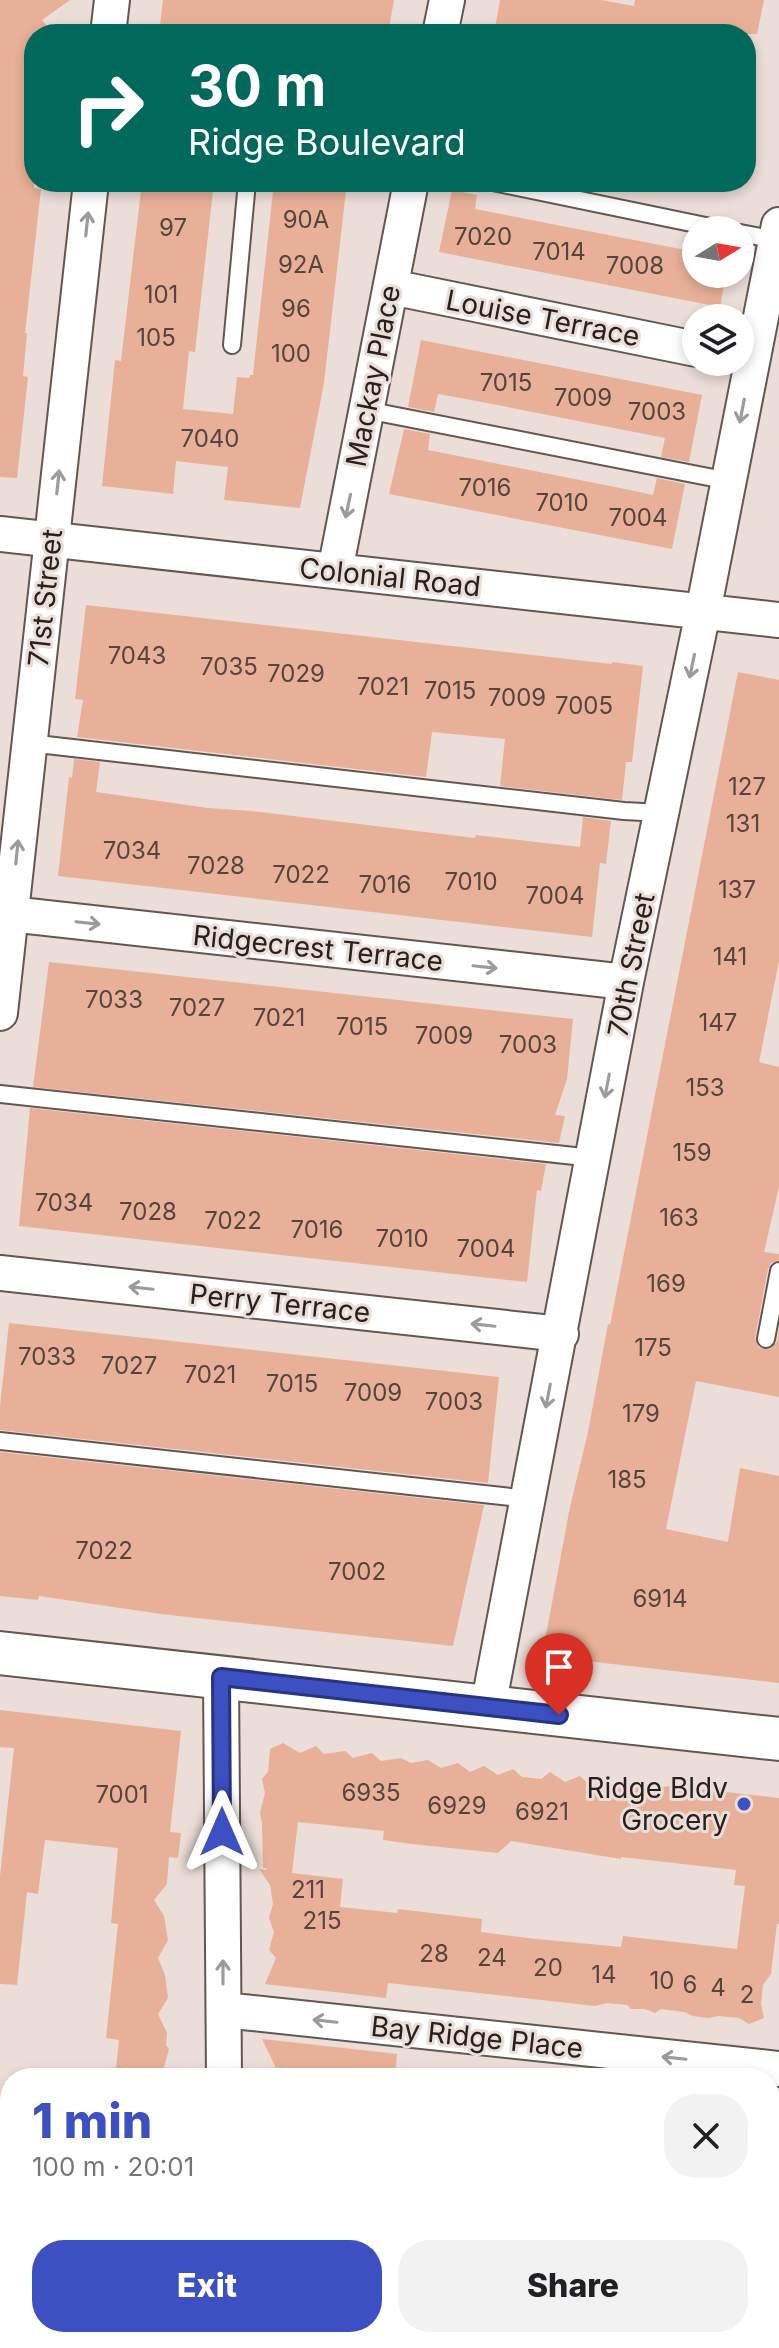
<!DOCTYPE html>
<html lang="en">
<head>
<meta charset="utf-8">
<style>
	:root { --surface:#fff; --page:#f2f2f2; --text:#202124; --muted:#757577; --accent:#3c50c2 }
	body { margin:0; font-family:Inter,sans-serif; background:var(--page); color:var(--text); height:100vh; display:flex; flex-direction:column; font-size:30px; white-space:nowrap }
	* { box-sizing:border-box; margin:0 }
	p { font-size:26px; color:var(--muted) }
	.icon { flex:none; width:44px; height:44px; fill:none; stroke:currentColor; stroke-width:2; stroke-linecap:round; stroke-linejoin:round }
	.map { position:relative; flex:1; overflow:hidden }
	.side { position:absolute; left:0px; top:2068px; width:780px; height:280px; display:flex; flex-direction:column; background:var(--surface); border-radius:32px 32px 0 0; box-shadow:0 4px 12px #0003 }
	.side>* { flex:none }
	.top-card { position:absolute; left:24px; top:24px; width:732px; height:168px; border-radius:32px; box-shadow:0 4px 12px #0003; background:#00695c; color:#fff; overflow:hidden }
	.needle { width:52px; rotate:79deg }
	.fabs { position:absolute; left:682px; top:216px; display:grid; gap:16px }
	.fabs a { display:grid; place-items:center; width:72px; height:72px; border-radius:50%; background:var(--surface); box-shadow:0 4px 12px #0003; font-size:40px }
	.pin { position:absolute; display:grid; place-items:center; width:68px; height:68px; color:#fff; margin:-82px -34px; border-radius:50% 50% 50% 0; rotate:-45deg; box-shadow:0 0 8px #0007 }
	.pin .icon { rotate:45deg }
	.me { position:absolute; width:88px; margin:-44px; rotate:0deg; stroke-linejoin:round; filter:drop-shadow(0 0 6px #0008) }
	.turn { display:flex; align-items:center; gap:28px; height:168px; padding:0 32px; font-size:36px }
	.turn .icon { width:104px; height:104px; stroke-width:2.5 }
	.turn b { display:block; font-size:56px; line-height:68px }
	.round { display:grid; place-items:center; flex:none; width:84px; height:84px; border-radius:32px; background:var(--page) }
	.summary { display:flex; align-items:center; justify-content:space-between; height:136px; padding:0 32px }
	h1 { font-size:48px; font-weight:800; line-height:60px; color:var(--accent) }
	.action { display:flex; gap:16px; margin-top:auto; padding:16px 32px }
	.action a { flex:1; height:92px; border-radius:32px; background:var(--accent); color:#fff; font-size:32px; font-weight:800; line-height:92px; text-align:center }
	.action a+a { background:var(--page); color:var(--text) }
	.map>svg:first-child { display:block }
	.building { fill:#e8b098; fill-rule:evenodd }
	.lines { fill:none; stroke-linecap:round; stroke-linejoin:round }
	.service-casing { stroke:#635752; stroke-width:20 }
	.minor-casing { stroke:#635752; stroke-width:38 }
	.tertiary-casing { stroke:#635752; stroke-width:46 }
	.service { stroke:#fff; stroke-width:16 }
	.minor { stroke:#fff; stroke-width:34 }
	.tertiary { stroke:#fff; stroke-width:42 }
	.oneway { stroke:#9d9b9a }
	.route-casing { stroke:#27347e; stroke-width:20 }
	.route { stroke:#3c50c2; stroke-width:14 }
	.poi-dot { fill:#3c50c2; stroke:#ebddd7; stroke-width:3 }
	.labels { text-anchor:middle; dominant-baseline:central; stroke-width:6; stroke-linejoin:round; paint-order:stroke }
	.number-label { font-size:24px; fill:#56453d }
	.street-label { font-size:28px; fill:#26211f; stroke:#ebddd7 }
	.poi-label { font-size:28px; fill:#26211f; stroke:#ebddd7; text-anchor:end }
</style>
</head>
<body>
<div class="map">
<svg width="779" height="2348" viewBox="0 0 779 2348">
	<rect width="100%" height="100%" fill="#ebddd7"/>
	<path class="building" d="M0,0H70L42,20L54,34H34V188L41,189L25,333H27L23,376L28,377L17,478L0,477Z
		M163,0H394L388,34H159Z
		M500,0H601L634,6L635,0H764L757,34H494Z
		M142,182H214L195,352L189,351L183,409L233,414L237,377L249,378L250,375H253L274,182H347L324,383L300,508L224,500L228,467L176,461L173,494L102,486L115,360L121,361Z
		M452,190L477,195L475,209L696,252V274H726L720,307L439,252Z
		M421,340L702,395L689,462L661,457L665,438L466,399L438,394L434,412L408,407Z
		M404,429L430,434L428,450L630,490L653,495L657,478L685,484L672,549L389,494Z
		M86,605L612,664V662L643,666L632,762H626L622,800L500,786L505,739L432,732L426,777L77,737L83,700L75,699Z
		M738,672L779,680V961L759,1062L779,1067V1187L764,1252L779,1254V1260L771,1263L768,1269L755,1338L759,1348L770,1349L777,1342L779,1330V1397L696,1381L666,1529L728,1542L740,1468L779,1476V1683L542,1656L570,1507L588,1432L608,1324L610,1325Z
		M74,759L100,762L96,792L208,808L251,811L433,833L475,838L476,835L580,847L583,817L611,821L606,864L600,863L592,937L58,876L69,777L72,778Z
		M49,962L573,1019L567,1079L555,1115L565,1116L559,1143L33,1087Z
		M30,1108L546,1164L541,1191L537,1190L527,1282L19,1226Z
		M9,1323L499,1377L488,1483L0,1430V1406Z
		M0,1452L484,1505L453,1646L161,1614L39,1596L38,1600L0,1596Z
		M0,1710L181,1731L170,1832L181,1833L178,1858L169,1857L167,1884L154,1900L164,1916L168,1940L158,1958L165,1975L168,1998L158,2014L167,2033L166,2045L169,2049L161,2078H115L119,2040L106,2038L118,1924L111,1923L118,1848L45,1840L38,1894L27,1892L17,1985L0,1984V1876L14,1748L0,1747Z
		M283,1743L300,1753L316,1746L324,1754L345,1751L353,1758L372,1753L381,1761L401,1758L411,1763L428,1760L441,1768L458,1763L470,1772L484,1766L498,1775L513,1769L522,1777L541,1779L550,1772L565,1782L580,1776L591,1786L608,1780L621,1788L637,1784L652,1792L660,1787L672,1786L779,1798V1924H777L771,1974L763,1985L761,2004L764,2018L749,2024L739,2018L718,2016L708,2018L693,2016L684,2012L661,2009L655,2013L645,2009H631L627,2005L607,2003L595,2006L388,1983L386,1998L265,1984L276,1958L269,1950L274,1932L269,1918L273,1904L270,1885L259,1869L267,1870L266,1868H263L262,1823L260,1813L265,1793L262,1779L268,1772L270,1749ZM298,1822L384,1831L383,1840L412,1844L498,1853L511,1841L621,1859V1857L736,1870L734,1885L745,1886L737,1949L623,1936L621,1947L537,1939L481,1932L482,1919L398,1909L397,1913L340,1907L343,1879L292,1873Z
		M262,2039L397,2054L395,2078H274L275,2066Z"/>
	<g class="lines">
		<defs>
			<path id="service" d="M493,182L725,230
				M740,233L776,240
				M232,345L247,182
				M366,410L729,481
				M29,743L624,811L662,813
				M0,1094L593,1158
				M766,1339L779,1271
				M0,1441L529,1499"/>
			<path id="minor" d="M108,34L112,0
				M440,34L447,0
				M391,287L696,349
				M0,534L779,620
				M335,571L411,182
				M10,914L626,982
				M0,1013L91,182
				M0,1273L561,1334
				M221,1677L224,2078
				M488,1707L626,982L703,612L779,225
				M224,2010L779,2069
				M226,2338V2348"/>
			<path id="tertiary" d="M0,1653L779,1739
				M770,2190L779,2145
				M738,2348L740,2338"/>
		</defs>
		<use href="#service" class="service-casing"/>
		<use href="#minor" class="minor-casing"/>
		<use href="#tertiary" class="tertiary-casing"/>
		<use href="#service" class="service"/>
		<use href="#minor" class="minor"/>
		<use href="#tertiary" class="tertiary"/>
	</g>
	<defs><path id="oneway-shaft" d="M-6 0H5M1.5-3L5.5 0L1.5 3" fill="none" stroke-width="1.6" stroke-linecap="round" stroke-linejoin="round" transform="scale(2)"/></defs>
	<g class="oneway">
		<use href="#oneway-shaft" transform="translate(87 224) rotate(-84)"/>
		<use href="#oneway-shaft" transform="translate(742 411) rotate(101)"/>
		<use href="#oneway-shaft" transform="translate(58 482) rotate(-84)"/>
		<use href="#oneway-shaft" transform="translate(348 506) rotate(102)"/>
		<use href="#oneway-shaft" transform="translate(692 666) rotate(102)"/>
		<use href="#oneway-shaft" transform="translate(17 852) rotate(-84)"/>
		<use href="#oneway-shaft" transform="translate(88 923) rotate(6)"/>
		<use href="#oneway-shaft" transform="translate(485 967) rotate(6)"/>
		<use href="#oneway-shaft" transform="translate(607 1086) rotate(101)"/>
		<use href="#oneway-shaft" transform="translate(141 1288) rotate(-174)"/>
		<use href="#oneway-shaft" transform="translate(483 1325) rotate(-174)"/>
		<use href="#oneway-shaft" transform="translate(548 1396) rotate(101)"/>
		<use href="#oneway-shaft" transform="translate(223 1972) rotate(-90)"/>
		<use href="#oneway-shaft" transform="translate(325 2021) rotate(-174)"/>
		<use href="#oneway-shaft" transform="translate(674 2058) rotate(-174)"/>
	</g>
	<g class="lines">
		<defs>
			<path id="route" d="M222,1832L221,1677L559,1715"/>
		</defs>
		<use href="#route" class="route-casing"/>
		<use href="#route" class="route"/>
	</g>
	<circle class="poi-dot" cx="744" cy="1804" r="8"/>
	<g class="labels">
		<g class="number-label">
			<text x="306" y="219">90A</text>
			<text x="173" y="227">97</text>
			<text x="483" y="236">7020</text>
			<text x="559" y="251">7014</text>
			<text x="301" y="264">92A</text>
			<text x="635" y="265">7008</text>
			<text x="161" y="294">101</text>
			<text x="296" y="308">96</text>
			<text x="156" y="337">105</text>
			<text x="291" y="353">100</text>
			<text x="506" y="382">7015</text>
			<text x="583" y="397">7009</text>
			<text x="657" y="411">7003</text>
			<text x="210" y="438">7040</text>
			<text x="485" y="487">7016</text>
			<text x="562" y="502">7010</text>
			<text x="638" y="517">7004</text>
			<text x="137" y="655">7043</text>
			<text x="229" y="666">7035</text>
			<text x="296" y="673">7029</text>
			<text x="383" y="686">7021</text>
			<text x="450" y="690">7015</text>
			<text x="517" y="697">7009</text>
			<text x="584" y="705">7005</text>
			<text x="747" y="786">127</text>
			<text x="743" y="823">131</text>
			<text x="132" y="850">7034</text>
			<text x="216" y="865">7028</text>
			<text x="301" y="874">7022</text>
			<text x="471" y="881">7010</text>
			<text x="385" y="884">7016</text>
			<text x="737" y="889">137</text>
			<text x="555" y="895">7004</text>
			<text x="730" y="956">141</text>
			<text x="114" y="999">7033</text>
			<text x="197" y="1007">7027</text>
			<text x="279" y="1017">7021</text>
			<text x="718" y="1022">147</text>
			<text x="362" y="1026">7015</text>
			<text x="444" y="1035">7009</text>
			<text x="528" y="1044">7003</text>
			<text x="705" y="1087">153</text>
			<text x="692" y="1152">159</text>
			<text x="64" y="1202">7034</text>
			<text x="148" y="1211">7028</text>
			<text x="679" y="1217">163</text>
			<text x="233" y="1220">7022</text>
			<text x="317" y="1229">7016</text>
			<text x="402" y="1238">7010</text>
			<text x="486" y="1248">7004</text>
			<text x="666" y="1283">169</text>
			<text x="653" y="1347">175</text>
			<text x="47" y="1356">7033</text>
			<text x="129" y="1365">7027</text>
			<text x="210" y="1374">7021</text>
			<text x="292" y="1383">7015</text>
			<text x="373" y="1392">7009</text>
			<text x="454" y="1401">7003</text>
			<text x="641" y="1413">179</text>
			<text x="627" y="1479">185</text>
			<text x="104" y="1550">7022</text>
			<text x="357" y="1571">7002</text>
			<text x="660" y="1598">6914</text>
			<text x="371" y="1792">6935</text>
			<text x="122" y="1794">7001</text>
			<text x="457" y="1805">6929</text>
			<text x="542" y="1811">6921</text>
			<text x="308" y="1889">211</text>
			<text x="322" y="1920">215</text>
			<text x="434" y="1953">28</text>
			<text x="492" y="1957">24</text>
			<text x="548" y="1967">20</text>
			<text x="604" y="1974">14</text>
			<text x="662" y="1980">10</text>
			<text x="690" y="1984">6</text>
			<text x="718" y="1987">4</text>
			<text x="747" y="1994">2</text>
		</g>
		<g class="street-label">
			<text transform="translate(543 318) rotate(11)">Louise Terrace</text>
			<text transform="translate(373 376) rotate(-79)">Mackay Place</text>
			<text transform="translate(390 577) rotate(6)">Colonial Road</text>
			<text transform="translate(45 598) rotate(-84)">71st Street</text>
			<text transform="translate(318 948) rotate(6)">Ridgecrest Terrace</text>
			<text transform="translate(631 965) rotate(-79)">70th Street</text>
			<text transform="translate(280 1303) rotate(6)">Perry Terrace</text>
			<text transform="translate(477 2037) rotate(6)">Bay Ridge Place</text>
		</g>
		<g class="poi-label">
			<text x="728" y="1788">Ridge Bldv<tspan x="728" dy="32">Grocery</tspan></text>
		</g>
	</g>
</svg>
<div class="fabs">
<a><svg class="needle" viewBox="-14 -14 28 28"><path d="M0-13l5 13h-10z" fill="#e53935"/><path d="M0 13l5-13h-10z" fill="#757577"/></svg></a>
<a><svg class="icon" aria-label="layers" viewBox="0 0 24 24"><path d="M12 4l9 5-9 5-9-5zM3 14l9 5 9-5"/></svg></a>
</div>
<div class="pin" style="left:559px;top:1715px;background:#d93025"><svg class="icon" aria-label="arrive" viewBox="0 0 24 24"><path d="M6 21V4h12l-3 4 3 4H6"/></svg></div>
<svg class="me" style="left:222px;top:1832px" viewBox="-20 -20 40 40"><path d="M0-17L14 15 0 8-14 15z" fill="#3c50c2" stroke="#fff" stroke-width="4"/></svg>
<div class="top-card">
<div class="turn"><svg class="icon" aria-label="right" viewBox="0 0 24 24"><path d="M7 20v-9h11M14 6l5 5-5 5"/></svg><div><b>30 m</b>Ridge Boulevard</div></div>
</div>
<section class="side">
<div class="summary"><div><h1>1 min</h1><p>100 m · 20:01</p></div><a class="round"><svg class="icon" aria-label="close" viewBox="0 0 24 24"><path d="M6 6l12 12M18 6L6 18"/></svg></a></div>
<div class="action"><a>Exit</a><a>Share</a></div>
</section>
</div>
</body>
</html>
